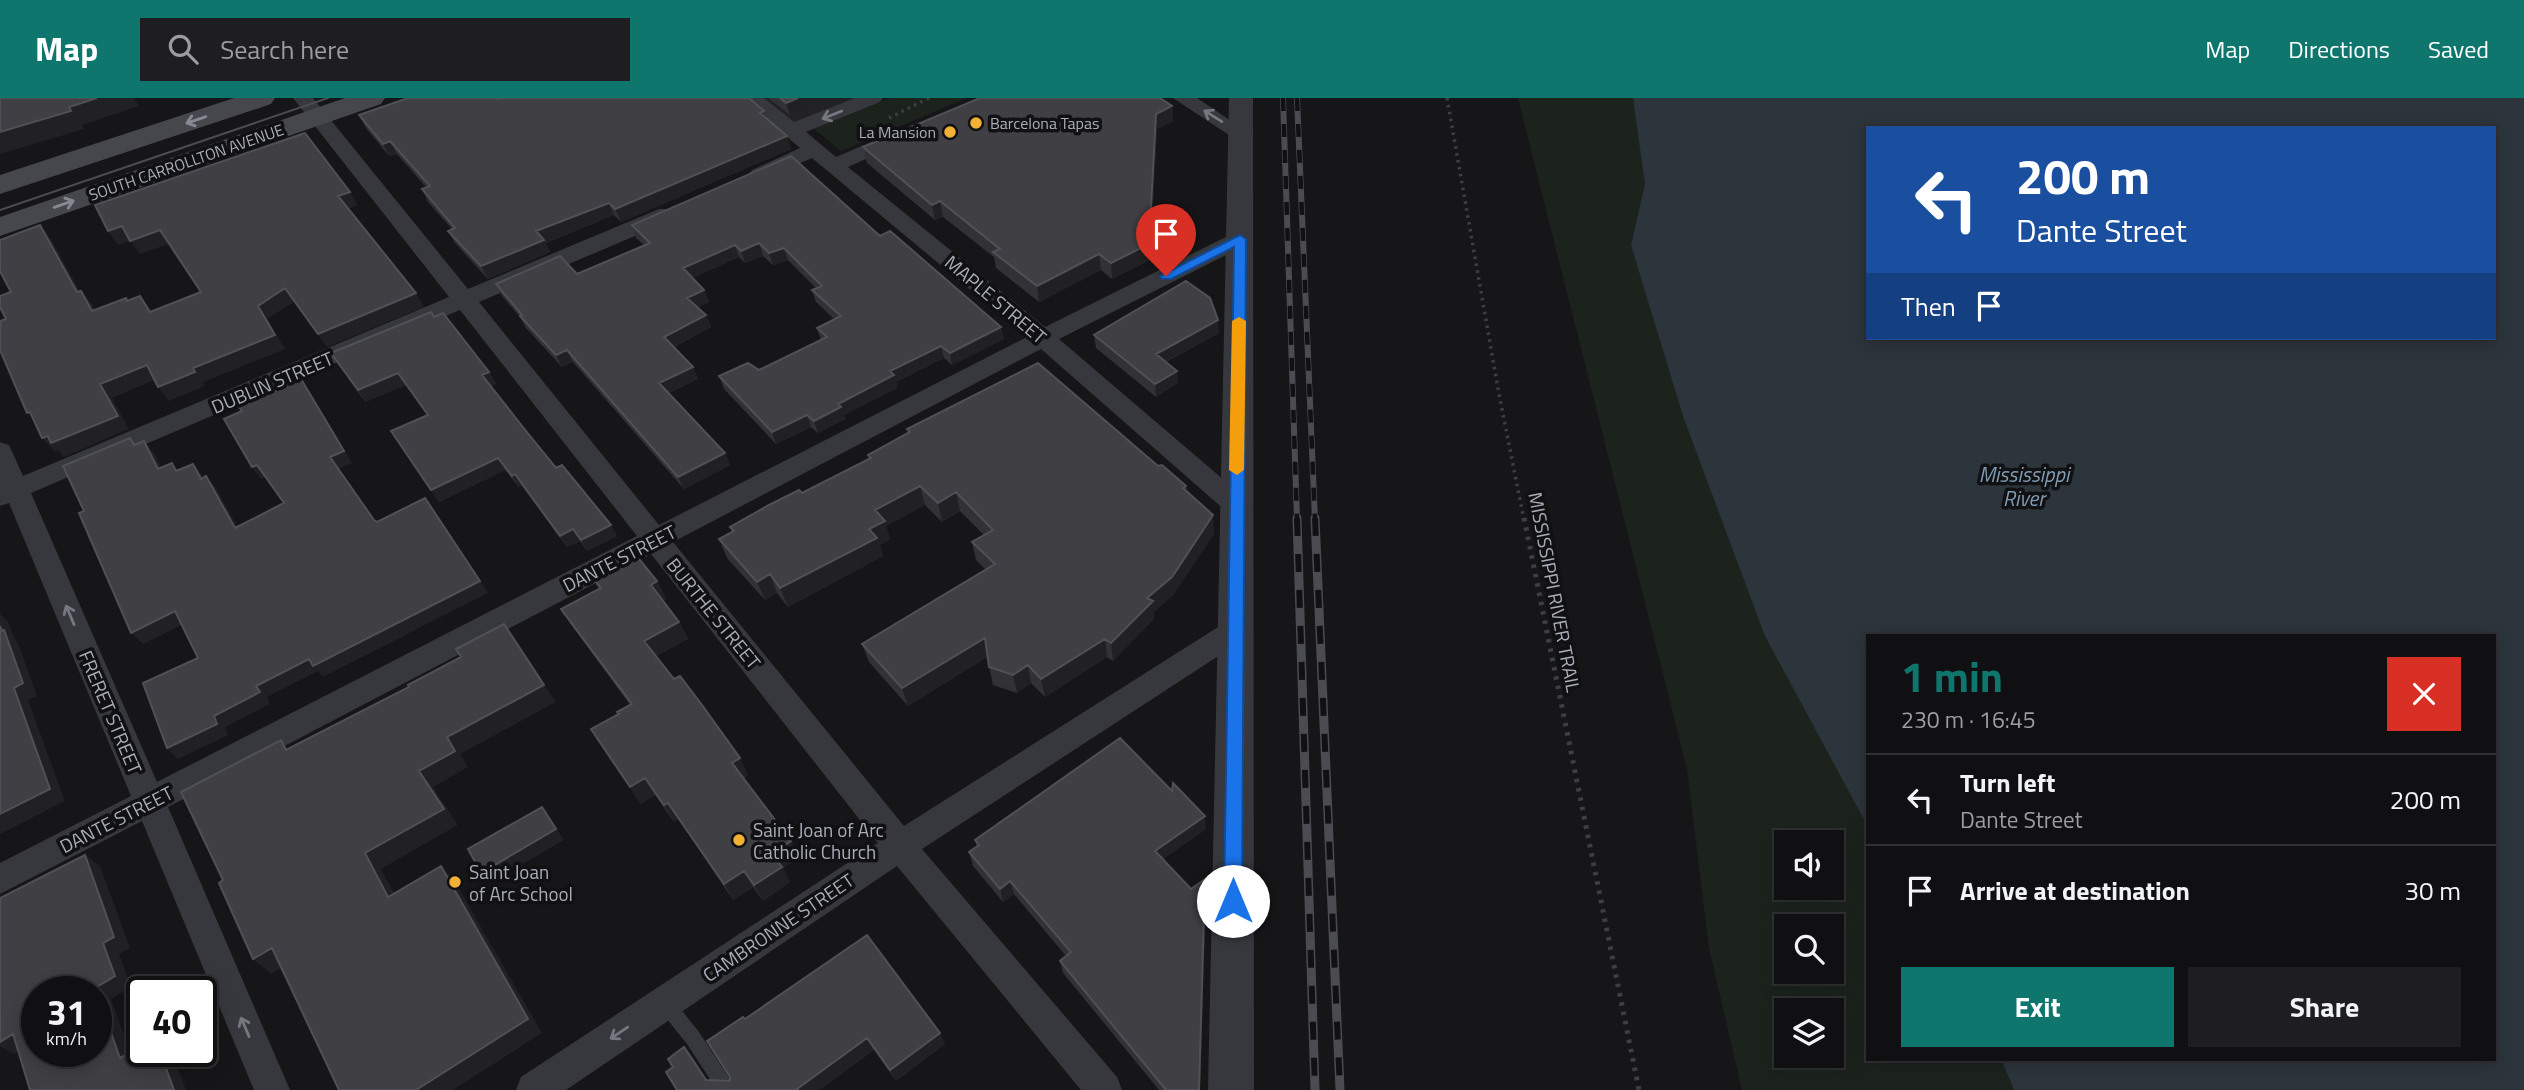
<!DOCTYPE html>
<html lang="en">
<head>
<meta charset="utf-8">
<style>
	:root { --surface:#101012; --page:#1e1e20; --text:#f1f3f6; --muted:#9c9d9f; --line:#303032; --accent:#0f766e }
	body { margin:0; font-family:"Titillium Web",sans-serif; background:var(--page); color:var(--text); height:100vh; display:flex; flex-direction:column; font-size:26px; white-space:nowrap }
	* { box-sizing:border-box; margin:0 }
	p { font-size:23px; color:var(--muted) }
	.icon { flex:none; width:38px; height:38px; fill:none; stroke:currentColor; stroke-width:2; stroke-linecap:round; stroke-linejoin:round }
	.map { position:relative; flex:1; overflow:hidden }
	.details { position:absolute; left:1866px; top:536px; width:630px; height:427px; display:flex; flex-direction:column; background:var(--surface); border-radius:0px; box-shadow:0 4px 18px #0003,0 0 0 2px var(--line) }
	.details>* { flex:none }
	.guide { position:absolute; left:1866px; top:28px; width:630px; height:214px; border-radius:0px; box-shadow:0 4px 18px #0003,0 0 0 2px var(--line); background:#1a4fa0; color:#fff; overflow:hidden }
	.controls { position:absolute; left:1774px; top:732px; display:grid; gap:14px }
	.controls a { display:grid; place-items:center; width:70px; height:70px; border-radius:0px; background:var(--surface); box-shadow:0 4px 18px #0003,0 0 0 2px var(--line); font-size:35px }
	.speed { position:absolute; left:21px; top:878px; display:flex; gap:14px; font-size:35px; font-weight:700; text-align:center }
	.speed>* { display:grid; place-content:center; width:91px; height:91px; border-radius:50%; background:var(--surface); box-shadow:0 4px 18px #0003,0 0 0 2px var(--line); line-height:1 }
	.speed small { font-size:18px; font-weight:400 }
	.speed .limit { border:4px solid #111; border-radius:10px; background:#fff; color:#111 }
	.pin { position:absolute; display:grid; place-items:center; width:60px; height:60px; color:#fff; margin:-72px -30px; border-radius:50% 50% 50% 0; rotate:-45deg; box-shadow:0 0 7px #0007 }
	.pin .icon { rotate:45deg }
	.me { position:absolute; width:77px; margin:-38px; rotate:0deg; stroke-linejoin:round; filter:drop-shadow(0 0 5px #0008) }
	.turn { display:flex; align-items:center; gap:24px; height:147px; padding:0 35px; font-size:32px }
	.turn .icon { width:91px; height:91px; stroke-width:2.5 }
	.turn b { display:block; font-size:49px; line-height:60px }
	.then { display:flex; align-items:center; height:66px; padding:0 35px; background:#0003; gap:14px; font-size:26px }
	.round { display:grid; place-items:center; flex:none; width:74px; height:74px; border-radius:0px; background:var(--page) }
	.head { display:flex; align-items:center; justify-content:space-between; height:119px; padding:0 35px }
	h1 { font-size:42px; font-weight:700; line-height:52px; color:var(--accent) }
	.button { display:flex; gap:14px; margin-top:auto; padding:14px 35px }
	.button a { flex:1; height:80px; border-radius:0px; background:var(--accent); color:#fff; font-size:28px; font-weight:700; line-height:80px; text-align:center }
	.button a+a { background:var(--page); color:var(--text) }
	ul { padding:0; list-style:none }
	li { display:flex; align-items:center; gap:21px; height:91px; padding:0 35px; border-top:2px solid var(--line) }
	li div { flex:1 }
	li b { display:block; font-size:26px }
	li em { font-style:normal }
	header { display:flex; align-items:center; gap:42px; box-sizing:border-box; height:98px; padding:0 35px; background:var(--accent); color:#fff }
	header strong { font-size:33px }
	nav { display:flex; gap:38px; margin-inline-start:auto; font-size:24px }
	.search { width:490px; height:63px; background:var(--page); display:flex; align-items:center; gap:18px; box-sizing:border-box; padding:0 24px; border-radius:0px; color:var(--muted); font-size:26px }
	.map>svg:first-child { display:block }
	.built { fill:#222225 }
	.green { fill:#1c231d; fill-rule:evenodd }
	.water { fill:#2c353c; fill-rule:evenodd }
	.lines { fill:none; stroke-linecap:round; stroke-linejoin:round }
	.path-far1 { stroke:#3d3f44; stroke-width:3.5; stroke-dasharray:2.5 4.5; stroke-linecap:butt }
	.path { stroke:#3d3f44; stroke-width:5; stroke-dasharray:3.5 6; stroke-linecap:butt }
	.service { fill:#37383d; fill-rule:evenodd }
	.minor { fill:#37383d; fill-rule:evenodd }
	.tertiary { fill:#37383d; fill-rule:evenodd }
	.secondary { fill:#45474d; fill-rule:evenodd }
	.tram { stroke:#4a4c52; stroke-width:2 }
	.rail-far1-casing { stroke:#4a4c52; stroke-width:6 }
	.rail-casing { stroke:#4a4c52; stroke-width:9 }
	.rail-far1 { stroke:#111113; stroke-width:4.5; stroke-dasharray:13; stroke-linecap:butt }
	.rail { stroke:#111113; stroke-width:6; stroke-dasharray:18; stroke-linecap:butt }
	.wall { fill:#323236 }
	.shaded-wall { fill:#212124 }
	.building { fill:#3f3f44; stroke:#4f5156; stroke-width:2; fill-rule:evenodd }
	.oneway { stroke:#757881 }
	.oneway2 { stroke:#858993 }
	.route { fill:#1a73e8; stroke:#114b97; stroke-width:2 }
	.slow { fill:#f59e0b }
	.poi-dot { fill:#f2b134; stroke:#111113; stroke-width:2.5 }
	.labels { text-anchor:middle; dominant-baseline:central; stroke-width:7; stroke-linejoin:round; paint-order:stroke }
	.far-poi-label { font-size:16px; fill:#a8adb8; stroke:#111113; text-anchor:start }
	.far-street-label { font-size:16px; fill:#a8adb8; stroke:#111113 }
	.street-label { font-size:19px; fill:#a8adb8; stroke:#111113 }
	.poi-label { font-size:19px; fill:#a8adb8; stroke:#111113; text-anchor:start }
	.water-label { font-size:21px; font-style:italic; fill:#7f9bb3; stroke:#111113 }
</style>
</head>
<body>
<header>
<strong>Map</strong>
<div class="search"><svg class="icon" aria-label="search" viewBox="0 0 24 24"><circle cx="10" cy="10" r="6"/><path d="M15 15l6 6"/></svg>Search here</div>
<nav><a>Map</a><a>Directions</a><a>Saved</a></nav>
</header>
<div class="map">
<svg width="2524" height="992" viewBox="0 0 2524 992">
	<rect width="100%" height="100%" fill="#161618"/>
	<path class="built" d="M750,0H880L798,36Z"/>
	<path class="green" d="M890,0H967L841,53L814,31Z
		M1518,0H1640L1645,86L1631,147L1867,714V961H2001L2014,992H1742L1709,850L1687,671ZM1787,744H1832V789H1787ZM1787,828H1832V873H1787ZM1787,912H1832V957H1787Z"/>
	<path class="water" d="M1633,0H2524V992H2014L2001,961H2494V537H1867V727L1765,538L1683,318L1631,147L1645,86ZM1867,30H2494V240H1867Z"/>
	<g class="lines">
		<path class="path-far1" d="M1447,0L1499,296L1524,422
			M889,20L929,0"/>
		<path class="path" d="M1524,420L1639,992"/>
		<path class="service" d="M665,897L671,899L699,934L737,992H717L687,946L659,911L656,905L659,899Z"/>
		<path class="minor" d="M293,0H313L468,191L659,111H675L678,116L675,121L479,204L659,427L1027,239L812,60L766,80H752L749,76L752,72L800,50L742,0H764L794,24L855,0H883L880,4L806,34L836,59L892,35H906L909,39L906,43L848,69L1045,229L1232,136H1248L1251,141L1248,146L1059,241L1245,400L1249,407L1245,414L1236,417L1227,414L1041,251L673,444L904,728L1226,524L1236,521L1246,524L1250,532L1246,540L922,751L1117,979L1122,992H1081L897,768L566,992H516L521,979L878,745L651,456L168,709L290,992H254L142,723L0,796V765L131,698L9,405L0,408V344L9,347L23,378L449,199ZM460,212L637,438L157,684L31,395Z
			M1173,0H1197L1252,37L1249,41H1235Z"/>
		<path class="tertiary" d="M1229,0H1253L1254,992H1208Z"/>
		<path class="secondary" d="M234,0H275L271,6L0,96V77Z
			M345,0H385L381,6L0,138V119Z"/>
		<path class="tram" d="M0,112L328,0"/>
		<defs>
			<path id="rail-far1" d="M1283,0L1297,422
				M1297,0L1315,422"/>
			<path id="rail" d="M1297,420L1315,992
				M1315,420L1340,992"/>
		</defs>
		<use href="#rail-far1" class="rail-far1-casing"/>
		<use href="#rail" class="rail-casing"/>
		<use href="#rail-far1" class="rail-far1"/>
		<use href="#rail" class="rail"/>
	</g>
	<path class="wall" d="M768,0H833L790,17Z
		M498,1L764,13L767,21L787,38L791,51L621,124L614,117L546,145L550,154L488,181L455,145L448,133L452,131L428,104L422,91L426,89L397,56L389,58L366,30L359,17Z
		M1172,8L1173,23L1157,31L1150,162L1112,181L1101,172L1039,204L996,170L994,159L943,119L935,122L867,65L863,49Z
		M632,127L880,138L1001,229L1004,241L952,267L944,260L896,284L897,290L844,317L845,321L818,335L811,329L776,346L724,291L719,278L759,272L821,242L817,230L834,221L816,204L812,192L816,190L788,162L773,167L763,158L745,165L739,159L692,180L704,192L709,204L698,209L706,217L711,229L674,249L693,269L698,281L669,295L725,355L730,367L684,391L573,264L562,269L526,230L520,219L502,198L496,186L577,176L644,147L636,140Z
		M434,219L489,274L496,286L491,288L556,370L617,438L587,453L580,443L567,449L522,388L519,389L505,372L439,404L391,333L427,317L406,287L365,304L339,267Z
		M1219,235L1166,264L1177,273L1178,285L1156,299L1096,250L1094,237Z
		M907,331L1158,368L1186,388L1187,393L1214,436L1173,497L1154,514V521L1113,563L1107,559L1045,599L1031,585L1017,595L993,587L987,559L908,608L869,564L862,546L986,472L976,462L972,444L984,437L960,413L942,424L925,407L886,428L890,441L880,447L883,458L788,509L777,495L765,502L727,460L719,441L732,434L730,429L802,395L869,361L868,357L908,335Z
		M592,479L657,483L666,501L663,503L679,524L688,541L656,558L748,677L744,680L791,743L799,759L783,770L790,784L763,803L753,789L733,802L678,721L674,724L655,697L641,706L591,631L619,616L630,607L572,528L561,511L599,491Z
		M1206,731L1163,761L1191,791L1206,793L1200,992H1159L1063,875L1060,863L1066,858L1014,796L1003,804L973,768L969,754L977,749L975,742Z
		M745,921L945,946L896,983L874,952L819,992H677L673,969L694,961L707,982L730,983Z"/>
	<path class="shaded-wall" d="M97,0H134L139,8L82,27L84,31L0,56V34Z
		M798,0H833L790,17L786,5Z
		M1172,8L1173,23L1157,31L1150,162L1112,181L1111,165L1156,16Z
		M787,38L791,51L621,124L615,111Z
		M390,43L397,56L389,58L383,46Z
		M350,94L358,107L346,112L338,98Z
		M940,103L943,119L935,122L932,107Z
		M609,105L614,117L546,145L550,154L488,181L481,168L536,133Z
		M40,127L51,141L88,208L77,194Z
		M122,128L160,132L169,146L140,156L130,143L118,147L108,133Z
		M759,145L763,158L745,165L741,153Z
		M735,147L739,159L687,182L683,170Z
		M784,150L788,162L773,167L769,155Z
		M1099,156L1101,172L1039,204L1037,188Z
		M285,190L294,204L267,221L285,251L203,284L205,288L169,303L158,289L258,208Z
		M704,192L709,204L692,212L687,200Z
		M81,193L92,206L103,227L92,213Z
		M416,195L424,209L327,249L318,236Z
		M706,217L711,229L669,251L664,239Z
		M1218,222L1219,235L1157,268L1156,256Z
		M1001,229L1004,241L952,267L950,255Z
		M941,248L944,260L896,284L897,290L844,317L845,321L818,335L814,323L838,306L890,273Z
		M567,252L573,264L562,269L556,257Z
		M147,267L157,281L112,300L129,331L64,359L58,352L55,354L42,340L100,286Z
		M693,269L698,281L664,297L659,285Z
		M1177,273L1178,285L1156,299L1155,286Z
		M489,274L496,286L489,289L482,277Z
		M398,275L406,287L365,304L358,292Z
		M301,281L309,293L352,365L339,371L330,359Z
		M807,317L811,329L776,346L772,334Z
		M144,343L154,355L168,383L158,371Z
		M725,355L730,367L684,391L678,379Z
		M498,360L505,372L439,404L431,392Z
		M193,366L203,378L210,392L201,381Z
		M257,367L266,379L261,381L252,369Z
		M515,376L522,388L519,389L512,378Z
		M206,378L216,390L245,442L235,430Z
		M920,388L925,407L886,428L890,441L880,447L883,458L788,509L780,490L869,431L875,412Z
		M956,394L960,413L942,424L938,405Z
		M1213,417L1214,436L1173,497L1154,514V521L1113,563L1111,545Z
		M611,427L617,438L587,453L581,442Z
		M573,431L580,443L567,449L560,438Z
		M770,476L777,495L765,502L757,484Z
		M480,483L488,495L323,579L318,573L267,599L270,606L225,629L228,637L178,661L167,650L256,588L309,561Z
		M657,483L666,501L660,505L651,487Z
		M175,513L186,525L143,546L131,535Z
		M0,514L1,517L8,524L15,542L18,545L37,598L28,602L65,703L0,736V716L14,590L0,528Z
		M679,524L688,541L653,560L644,543Z
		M985,540L989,558L908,608L902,590Z
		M1105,541L1107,559L1045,599L1041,581Z
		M1028,567L1031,585L1017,595L1013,577Z
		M544,587L556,604L460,656L468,669L433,689L458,727L381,771L404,814L388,799L365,755L419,673L447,639Z
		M740,660L748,677L741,681L732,665Z
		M645,680L655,697L641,706L630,689Z
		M668,705L678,721L674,724L664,707Z
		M542,709L564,742L490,785L481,775Z
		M1205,718L1206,731L1156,766L1155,753Z
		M791,743L799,759L783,770L790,784L763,803L754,787L772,756Z
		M85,757L100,768L130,850L119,856L131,889L111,901L136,970L120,960L95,890L103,845Z
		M441,768L455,784L542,935L453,992H416Z
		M744,773L753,789L733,802L724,786Z
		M1205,781L1206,793L1200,992H1199Z
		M1010,783L1014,796L1003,804L1000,791Z
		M272,850L290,865L271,876L253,861Z
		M940,935L945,946L896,983L890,972Z
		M13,936L31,947L14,956L0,948V944Z
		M867,940L874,952L819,992H798L797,991Z
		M684,949L694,961L714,992L706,982Z
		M160,954H172L186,992H174Z"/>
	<path class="building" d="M0,0H97L69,9L71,13L0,34Z
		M408,0H497L498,1L501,0H749L764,13L760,15L787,38L615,111L609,105L536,133L544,142L481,168L448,133L455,130L422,91L430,88L390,43L383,46L359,17Z
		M780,0H798L786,5Z
		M980,0H1160L1172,8L1156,16L1149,146L1111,165L1099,156L1037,188L993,154L1000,151L940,103L932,107L863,49Z
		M305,35L350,94L338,98L416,195L318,236L285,190L258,208L275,237L193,270L195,274L158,289L147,267L100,286L118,318L51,345L48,338L42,340L30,314L27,315L0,252V228L1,227L0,223L6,221L0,209V198L11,194L0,173V142L40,127L77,194L81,193L92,213L126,200L127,203L140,198L150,214L201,194L160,132L130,143L122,128L108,133L95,107Z
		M791,58L880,138L890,133L1001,229L950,255L941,248L890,273L894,277L838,306L841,309L814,323L807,317L772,334L719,278L748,265L759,272L827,239L817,230L841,218L812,192L822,188L784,150L769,155L759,145L741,153L735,147L683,170L704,192L687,200L706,217L664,239L693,269L659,285L725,355L678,379L567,252L556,257L520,218L522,217L496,186L560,158L577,176L650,145L632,127Z
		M1186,183L1210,200L1218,222L1156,256L1177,273L1155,286L1094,237Z
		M431,214L434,219L443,215L489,274L482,277L526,333L556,370L562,367L611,427L581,442L573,431L560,438L515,376L512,378L498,360L431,392L391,333L428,317L398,275L358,292L331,255Z
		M1038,265L1158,368L1162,367L1186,388L1183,390L1213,417L1172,479L1147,500L1153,503L1111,545L1105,541L1041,581L1028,567L1013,577L989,569L985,540L902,590L862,546L995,466L972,444L993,432L956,394L938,405L920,388L875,412L885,423L869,431L877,440L780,490L770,476L757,484L719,441L734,433L730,429L769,407L799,392L802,395L871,360L868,357L910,334L907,331Z
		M301,281L344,353L330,359L374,422L377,424L425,400L480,483L313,568L309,561L256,588L260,594L214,618L217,626L167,650L143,585L198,560L175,513L131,535L79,415L84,413L63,368L130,340L134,347L144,343L158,371L172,365L176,373L193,366L201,381L206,378L235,430L284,405L257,367L252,369L224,321L242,313L239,309Z
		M635,456L657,483L651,487L679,524L644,543L674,581L680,578L702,607L740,660L732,665L791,743L772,756L782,769L754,787L744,773L724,786L668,705L664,707L645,680L630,689L591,631L619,616L617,614L632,606L561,511L601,490L592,479Z
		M504,526L544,587L447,639L455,653L419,673L444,711L365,755L388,799L441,768L528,921L416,992H339L272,850L253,861L219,785L223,782L181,694L281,642L286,652L409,589L408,587L461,559L456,551Z
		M0,528L2,533L4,532L23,585L14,590L50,691L0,716Z
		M1120,640L1172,693L1173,685L1205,718L1155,753L1191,791L1205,781L1199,992H1166L1060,863L1071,854L1010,783L1000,791L969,754L979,747L975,742Z
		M542,709L556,731L481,775L468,751Z
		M85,757L114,839L103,845L115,878L95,890L120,960L142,947V954H160L174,992H30L13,936L0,944V800ZM37,894H96V954H37Z
		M867,837L940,935L890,972L867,940L797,991L798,992H677L666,974L673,969L668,961L684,949L706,982L730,983V979L707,943L743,919L745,921Z"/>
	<defs><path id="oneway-shaft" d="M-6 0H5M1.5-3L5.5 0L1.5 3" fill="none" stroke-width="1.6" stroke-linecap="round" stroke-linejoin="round" transform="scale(1.75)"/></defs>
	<g class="oneway">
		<use href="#oneway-shaft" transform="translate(832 17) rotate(158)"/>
		<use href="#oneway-shaft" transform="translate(1213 18) rotate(-148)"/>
		<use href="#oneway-shaft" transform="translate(70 517) rotate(-113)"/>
		<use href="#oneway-shaft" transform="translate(245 929) rotate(-113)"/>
		<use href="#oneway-shaft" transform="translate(619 935) rotate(146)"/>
	</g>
	<g class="oneway2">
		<use href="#oneway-shaft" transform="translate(196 22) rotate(161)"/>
		<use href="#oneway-shaft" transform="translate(64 106) rotate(-19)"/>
	</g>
	<path class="route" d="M1240,137L1246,141L1242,803L1240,809L1233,811L1226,809L1224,803L1234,149L1171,181H1162L1160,178Z"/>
	<path class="slow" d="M1239,219L1246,223L1244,372L1237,377L1229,372L1232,223Z"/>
	<g class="poi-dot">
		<circle cx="976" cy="25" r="7"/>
		<circle cx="950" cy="34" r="7"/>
		<circle cx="739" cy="742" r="7"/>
		<circle cx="455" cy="784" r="7"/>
	</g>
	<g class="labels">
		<g class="far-poi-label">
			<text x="990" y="25">Barcelona Tapas</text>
			<text x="936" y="34" text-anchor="end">La Mansion</text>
		</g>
		<g class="far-street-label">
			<text transform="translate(186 64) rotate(-19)">SOUTH CARROLLTON AVENUE</text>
		</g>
		<g class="street-label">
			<text transform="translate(996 201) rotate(40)">MAPLE STREET</text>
			<text transform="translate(272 284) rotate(-23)">DUBLIN STREET</text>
			<text transform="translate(619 460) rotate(-27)">DANTE STREET</text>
			<text transform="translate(1555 494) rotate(79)">MISSISSIPPI RIVER TRAIL</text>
			<text transform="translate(714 515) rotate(51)">BURTHE STREET</text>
			<text transform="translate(111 614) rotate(67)">FRERET STREET</text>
			<text transform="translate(116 721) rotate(-27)">DANTE STREET</text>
			<text transform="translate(778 829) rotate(-34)">CAMBRONNE STREET</text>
		</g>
		<g class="poi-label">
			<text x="753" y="731">Saint Joan of Arc<tspan x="753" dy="22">Catholic Church</tspan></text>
			<text x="469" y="773">Saint Joan<tspan x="469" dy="22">of Arc School</tspan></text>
		</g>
		<g class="water-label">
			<text x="2024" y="376">Mississippi<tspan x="2024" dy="24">River</tspan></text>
		</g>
	</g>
</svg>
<div class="controls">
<a><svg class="icon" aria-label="sound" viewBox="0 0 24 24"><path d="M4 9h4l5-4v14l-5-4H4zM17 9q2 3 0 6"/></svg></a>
<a><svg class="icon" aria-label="search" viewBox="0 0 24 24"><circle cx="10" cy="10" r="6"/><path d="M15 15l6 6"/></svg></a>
<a><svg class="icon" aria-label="layers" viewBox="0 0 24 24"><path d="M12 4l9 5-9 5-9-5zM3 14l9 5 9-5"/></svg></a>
</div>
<div class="speed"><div>31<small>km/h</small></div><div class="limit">40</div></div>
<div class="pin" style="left:1166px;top:178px;background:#d93025"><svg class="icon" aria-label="arrive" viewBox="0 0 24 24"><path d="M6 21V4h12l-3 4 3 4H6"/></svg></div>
<svg class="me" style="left:1233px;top:803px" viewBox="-20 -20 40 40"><circle r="19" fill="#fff"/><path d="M0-13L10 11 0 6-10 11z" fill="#1a73e8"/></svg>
<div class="guide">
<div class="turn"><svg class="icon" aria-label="left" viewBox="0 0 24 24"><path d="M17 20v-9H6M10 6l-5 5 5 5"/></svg><div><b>200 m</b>Dante Street</div></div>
<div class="then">Then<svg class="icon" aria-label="arrive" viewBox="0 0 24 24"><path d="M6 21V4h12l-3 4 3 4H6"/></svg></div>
</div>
<section class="details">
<div class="head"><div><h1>1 min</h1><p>230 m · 16:45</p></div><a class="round" style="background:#d93025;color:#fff"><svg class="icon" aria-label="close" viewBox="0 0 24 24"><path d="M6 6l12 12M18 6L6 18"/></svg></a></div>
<ul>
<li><svg class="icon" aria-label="left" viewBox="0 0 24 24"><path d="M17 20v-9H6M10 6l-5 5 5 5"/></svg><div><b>Turn left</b><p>Dante Street</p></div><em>200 m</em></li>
<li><svg class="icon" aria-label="arrive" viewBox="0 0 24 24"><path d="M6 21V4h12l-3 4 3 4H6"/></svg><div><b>Arrive at destination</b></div><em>30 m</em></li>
</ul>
<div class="button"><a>Exit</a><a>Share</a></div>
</section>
</div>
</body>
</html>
